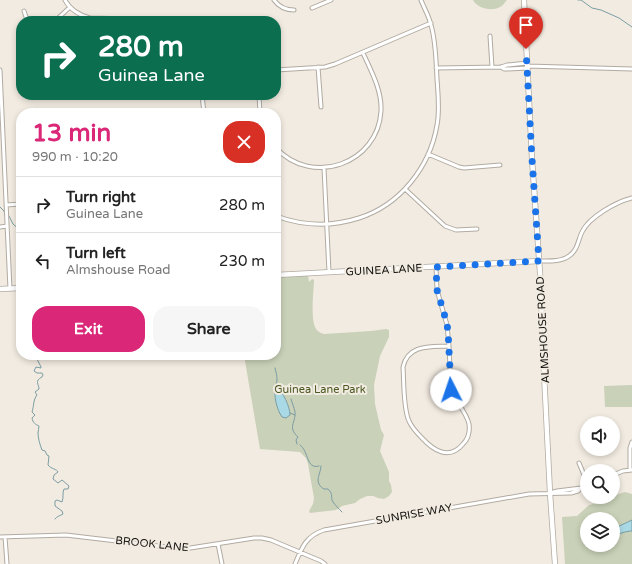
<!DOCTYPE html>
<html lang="en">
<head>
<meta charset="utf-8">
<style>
	:root { --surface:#fff; --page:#f6f6f6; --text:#222; --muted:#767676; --line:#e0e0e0; --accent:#db2777 }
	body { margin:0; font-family:"Varela Round",sans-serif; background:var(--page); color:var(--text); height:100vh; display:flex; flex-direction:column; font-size:15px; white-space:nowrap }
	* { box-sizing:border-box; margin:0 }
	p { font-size:13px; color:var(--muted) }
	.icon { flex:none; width:22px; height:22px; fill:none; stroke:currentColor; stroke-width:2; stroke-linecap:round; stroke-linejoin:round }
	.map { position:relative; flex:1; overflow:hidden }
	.sheet { position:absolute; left:16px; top:108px; width:265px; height:252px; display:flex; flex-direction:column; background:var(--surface); border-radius:16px; box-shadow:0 2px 6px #0003 }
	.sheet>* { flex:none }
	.hud { position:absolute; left:16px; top:16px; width:265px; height:84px; border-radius:16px; box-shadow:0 2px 6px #0003; background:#0b6e4f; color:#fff; overflow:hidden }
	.fabs { position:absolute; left:580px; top:416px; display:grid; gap:8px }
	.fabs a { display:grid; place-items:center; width:40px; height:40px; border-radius:50%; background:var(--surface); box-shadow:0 2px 6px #0003; font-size:20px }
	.pin { position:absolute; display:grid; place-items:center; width:34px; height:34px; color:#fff; margin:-41px -17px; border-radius:50% 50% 50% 0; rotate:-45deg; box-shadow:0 0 4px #0007 }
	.pin .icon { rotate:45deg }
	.me { position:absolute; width:44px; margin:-22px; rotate:356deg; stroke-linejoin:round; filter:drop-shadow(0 0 3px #0008) }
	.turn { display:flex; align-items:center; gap:14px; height:84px; padding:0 16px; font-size:18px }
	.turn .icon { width:52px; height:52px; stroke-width:2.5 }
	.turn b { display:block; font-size:28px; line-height:34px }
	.round { display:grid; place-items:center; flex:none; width:42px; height:42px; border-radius:16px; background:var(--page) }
	.head { display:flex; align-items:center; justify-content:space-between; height:68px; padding:0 16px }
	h1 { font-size:24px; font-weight:700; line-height:30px; color:var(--accent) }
	.button { display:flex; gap:8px; margin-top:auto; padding:8px 16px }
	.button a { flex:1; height:46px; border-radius:16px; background:var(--accent); color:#fff; font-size:16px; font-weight:700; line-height:46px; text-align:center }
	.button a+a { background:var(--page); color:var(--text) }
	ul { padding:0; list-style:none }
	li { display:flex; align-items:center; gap:12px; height:56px; padding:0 16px; border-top:1px solid var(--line) }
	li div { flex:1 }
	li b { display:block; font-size:15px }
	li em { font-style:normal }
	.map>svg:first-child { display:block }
	.green { fill:#c9d1b8; fill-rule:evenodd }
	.water { fill:#a9d9e4; stroke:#7c9da4 }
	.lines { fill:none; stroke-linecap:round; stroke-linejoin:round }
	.stream { stroke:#7c9da4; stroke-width:1 }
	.street-casing { stroke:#b1aba2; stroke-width:5 }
	.secondary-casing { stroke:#b1aba2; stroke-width:6 }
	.street { stroke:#fff; stroke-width:3 }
	.secondary { stroke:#fff; stroke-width:4.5 }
	.route { stroke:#1a73e8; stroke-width:7; stroke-dasharray:0 12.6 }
	.labels { text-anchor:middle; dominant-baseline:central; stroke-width:4; stroke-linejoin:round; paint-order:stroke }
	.street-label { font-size:11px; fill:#12100d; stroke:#f2ebe1 }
	.park-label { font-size:11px; fill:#4a5921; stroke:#f2ebe1 }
</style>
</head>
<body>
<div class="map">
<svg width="632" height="564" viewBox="0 0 632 564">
	<rect width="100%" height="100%" fill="#f2ebe1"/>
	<path class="green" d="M473,0H507C505,2 503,6 500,7C491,12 477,8 473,0Z
		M308,275L309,282L312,279L314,280C314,290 309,325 318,331C320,333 322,333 324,334L371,331L386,329L389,330V337L380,356L374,385L375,404L381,430L384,435L380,451L389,472V481L391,485L392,492L389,496L384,499L378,498L373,496H367L360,499L355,503L342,506L336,510L310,513L309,511L313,504L314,498L308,464L306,458L300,452L260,449L244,355H276V277Z
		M632,385V407H605L604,386Z
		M625,492L632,494V564H565L562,517L577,516L589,505L597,503L610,497H613V496ZM587,519H613V545H587Z"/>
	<path class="water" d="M276,387C283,391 290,407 290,415L286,418L282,417C277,410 273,395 276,387Z
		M632,520V531C625,531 619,535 613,534V529Z"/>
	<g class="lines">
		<path class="stream" d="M578,0H581L592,8L601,10L619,18L632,27
			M0,207L4,211L5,215
			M9,216L13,224L21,231
			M44,355L39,356L37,359L41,367V368L36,367L34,371L37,373H42L43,375L42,377C34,381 39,384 39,389L35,392L37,395C33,400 34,406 32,412L35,415L32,418C33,423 35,424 39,426C39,428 38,431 38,433C38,438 40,445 42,450L45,451L47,455L49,456L48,465C51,469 57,469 58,472L54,475L53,479L58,483L62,480L69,486L68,489H64C62,493 64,497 62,502L57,500L55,501V506L62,511L63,514C60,516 57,516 55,519
			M275,368C276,372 277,375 277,380C277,383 275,385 276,388
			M291,399C292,403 294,407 295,412C296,423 287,427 298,437L296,440L297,444
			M290,413L295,415
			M300,445C309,451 306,470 319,466
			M321,466C321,472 316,479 319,484C320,486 322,488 324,489H328C334,495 330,497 333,502C335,505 339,509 342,512"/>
		<defs>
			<path id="street" d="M65,0C70,10 79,15 90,18L174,20L180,21
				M274,0C279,7 285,10 294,10
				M312,8L331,0
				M24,11L26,17L29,21
				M55,21L70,7
				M490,36L492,67
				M527,66L632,69
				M318,67L321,107
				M501,67L504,69H507L528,68
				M436,68L501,67L507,65L527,63
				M0,70L10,289
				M276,70L325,67L335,64L431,23
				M202,95L204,113
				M259,95L260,113
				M276,148C312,187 378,164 381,111C382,90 371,71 363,53
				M428,154L459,167L464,168L500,165
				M324,168L329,272
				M405,189L445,226L456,230L477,229
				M6,205L21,204
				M276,216C303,226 331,227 359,218C400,205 430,167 437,125C440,110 438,94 437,79C436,62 436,42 431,25C429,16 424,8 421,0
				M0,227L7,226
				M539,261C549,261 561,262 569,256C578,250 578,240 582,232C589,217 616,202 632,198
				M436,267L437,290L447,325L449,346
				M449,346L451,391L453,395C458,404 467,414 469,424C470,431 468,439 463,444C449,461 433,450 422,438C417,433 412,428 409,421C403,408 404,381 403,367C408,344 430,347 449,346Z
				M579,463L587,482
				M630,470V448L632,442
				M613,475L623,471L632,470
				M550,493L557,491L581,488
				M0,537L66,535L184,549L254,538H262L271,540L321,561L325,564
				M5,537L7,564
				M218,544L222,564
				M295,564C302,547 306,536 324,530L529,494L571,493L578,491L581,488L587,486"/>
			<path id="secondary" d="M524,0L532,159L541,287L542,333L550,493L555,564
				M276,275L539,261
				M0,289L21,288"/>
		</defs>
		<use href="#street" class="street-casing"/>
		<use href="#secondary" class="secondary-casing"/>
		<use href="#street" class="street"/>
		<use href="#secondary" class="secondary"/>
	</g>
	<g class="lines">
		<path class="route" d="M451,390L448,330L446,320L437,290L436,267L539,261L532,159L526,49"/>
	</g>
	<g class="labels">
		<g class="street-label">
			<text transform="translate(384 270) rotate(-3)">GUINEA LANE</text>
			<text transform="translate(543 330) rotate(-93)">ALMSHOUSE ROAD</text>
			<text transform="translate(414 514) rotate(-10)">SUNRISE WAY</text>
			<text transform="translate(152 544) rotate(6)">BROOK LANE</text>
		</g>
		<g class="park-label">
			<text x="320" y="389">Guinea Lane Park</text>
		</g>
	</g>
</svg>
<div class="fabs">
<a><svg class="icon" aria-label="sound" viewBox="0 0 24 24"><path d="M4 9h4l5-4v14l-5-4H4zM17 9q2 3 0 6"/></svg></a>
<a><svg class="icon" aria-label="search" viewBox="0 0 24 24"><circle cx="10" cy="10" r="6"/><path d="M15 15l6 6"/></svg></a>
<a><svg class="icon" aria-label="layers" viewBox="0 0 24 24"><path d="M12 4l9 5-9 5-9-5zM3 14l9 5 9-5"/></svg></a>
</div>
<div class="pin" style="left:526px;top:49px;background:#d93025"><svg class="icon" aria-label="arrive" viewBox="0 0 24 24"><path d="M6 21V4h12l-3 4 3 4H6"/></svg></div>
<svg class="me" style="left:451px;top:390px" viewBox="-20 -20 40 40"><circle r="19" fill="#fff"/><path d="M0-13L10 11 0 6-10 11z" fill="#1a73e8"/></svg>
<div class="hud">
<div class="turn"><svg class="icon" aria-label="right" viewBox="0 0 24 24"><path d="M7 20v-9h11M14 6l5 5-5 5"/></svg><div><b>280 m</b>Guinea Lane</div></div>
</div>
<section class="sheet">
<div class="head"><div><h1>13 min</h1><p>990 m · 10:20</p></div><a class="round" style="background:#d93025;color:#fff"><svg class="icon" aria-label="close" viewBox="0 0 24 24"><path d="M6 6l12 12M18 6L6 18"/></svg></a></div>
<ul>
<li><svg class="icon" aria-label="right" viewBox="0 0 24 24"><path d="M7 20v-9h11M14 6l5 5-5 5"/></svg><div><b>Turn right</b><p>Guinea Lane</p></div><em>280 m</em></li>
<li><svg class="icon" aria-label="left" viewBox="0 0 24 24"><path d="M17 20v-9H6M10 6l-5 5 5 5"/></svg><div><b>Turn left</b><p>Almshouse Road</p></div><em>230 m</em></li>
</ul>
<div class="button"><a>Exit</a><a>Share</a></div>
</section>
</div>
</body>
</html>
